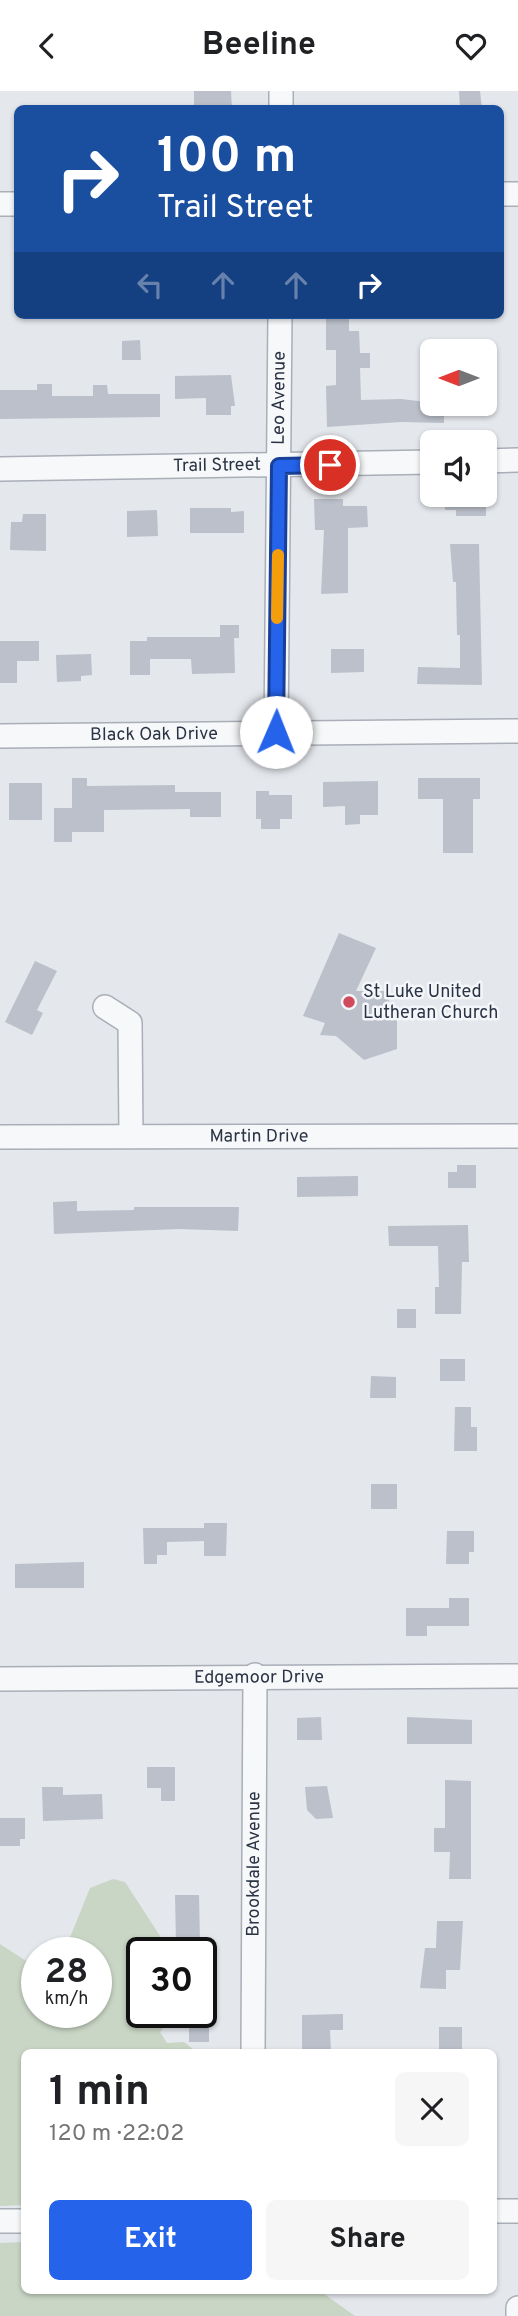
<!DOCTYPE html>
<html lang="en">
<head>
<meta charset="utf-8">
<style>
	:root { --surface:#fff; --page:#f6f6f6; --text:#202124; --muted:#757577; --accent:#2563eb }
	body { margin:0; font-family:Overpass,sans-serif; background:var(--page); color:var(--text); height:100vh; display:flex; flex-direction:column; font-size:26px; white-space:nowrap }
	* { box-sizing:border-box; margin:0 }
	p { font-size:23px; color:var(--muted) }
	.icon { flex:none; width:38px; height:38px; fill:none; stroke:currentColor; stroke-width:2; stroke-linecap:round; stroke-linejoin:round }
	.map { position:relative; flex:1; overflow:hidden }
	.side { position:absolute; left:21px; top:1958px; width:476px; height:245px; display:flex; flex-direction:column; background:var(--surface); border-radius:10px; box-shadow:0 2px 5px #0004 }
	.side>* { flex:none }
	.guide { position:absolute; left:14px; top:14px; width:490px; height:214px; border-radius:10px; box-shadow:0 2px 5px #0004; background:#1a4fa0; color:#fff; overflow:hidden }
	.needle { width:46px; rotate:270deg }
	.buttons { position:absolute; left:420px; top:248px; display:grid; gap:14px }
	.buttons a { display:grid; place-items:center; width:77px; height:77px; border-radius:10px; background:var(--surface); box-shadow:0 2px 5px #0004; font-size:35px }
	.speed { position:absolute; left:21px; top:1846px; display:flex; gap:14px; font-size:35px; font-weight:700; text-align:center }
	.speed>* { display:grid; place-content:center; width:91px; height:91px; border-radius:50%; background:var(--surface); box-shadow:0 2px 5px #0004; line-height:1 }
	.speed small { font-size:18px; font-weight:400 }
	.speed .limit { border:4px solid #111; border-radius:10px; background:#fff; color:#111 }
	.pin { position:absolute; display:grid; place-items:center; width:60px; height:60px; color:#fff; margin:-30px; border:4px solid #fff; border-radius:50%; box-shadow:0 2px 7px #0007 }
	.me { position:absolute; width:77px; margin:-38px; rotate:1deg; stroke-linejoin:round; filter:drop-shadow(0 0 5px #0008) }
	.turn { display:flex; align-items:center; gap:24px; height:147px; padding:0 28px; font-size:32px }
	.turn .icon { width:91px; height:91px; stroke-width:2.5 }
	.turn b { display:block; font-size:49px; line-height:60px }
	.lanes { display:flex; align-items:center; height:66px; padding:0 28px; background:#0003; justify-content:center; gap:35px; direction:ltr }
	.lanes .off { opacity:.35 }
	.round { display:grid; place-items:center; flex:none; width:74px; height:74px; border-radius:10px; background:var(--page) }
	.summary { display:flex; align-items:center; justify-content:space-between; height:119px; padding:0 28px }
	h1 { font-size:42px; font-weight:700; line-height:52px }
	.primary-button { display:flex; gap:14px; margin-top:auto; padding:14px 28px }
	.primary-button a { flex:1; height:80px; border-radius:10px; background:var(--accent); color:#fff; font-size:28px; font-weight:700; line-height:80px; text-align:center }
	.primary-button a+a { background:var(--page); color:var(--text) }
	header { display:flex; justify-content:space-between; align-items:center; height:91px; padding:0 28px; background:var(--surface); font-size:32px; font-weight:700 }
	.map>svg:first-child { display:block }
	.green { fill:#c9d6c5 }
	.building { fill:#bbc0ca }
	.lines { fill:none; stroke-linecap:round; stroke-linejoin:round }
	.minor-casing { stroke:#a9aeb7; stroke-width:26 }
	.minor { stroke:#f7f8fa; stroke-width:23 }
	.route-casing { stroke:#184099; stroke-width:18 }
	.route { stroke:#2563eb; stroke-width:12 }
	.slow { stroke:#f59e0b; stroke-width:12 }
	.poi-dot { fill:#d1495b; stroke:#f4f6f9; stroke-width:2.5 }
	.labels { text-anchor:middle; dominant-baseline:central; stroke-width:5; stroke-linejoin:round; paint-order:stroke }
	.street-label { font-size:18px; fill:#2b3445; stroke:#f4f6f9 }
	.poi-label { font-size:18px; fill:#2b3445; stroke:#f4f6f9; text-anchor:start }
</style>
</head>
<body>
<header><svg class="icon" aria-label="back" viewBox="0 0 24 24"><path d="M15 5l-7 7 7 7"/></svg>Beeline<svg class="icon" aria-label="heart" viewBox="0 0 24 24"><path d="M12 20l-8-8c-3-5 5-10 8-4 3-6 11-1 8 4z"/></svg></header>
<div class="map">
<svg width="518" height="2225" viewBox="0 0 518 2225">
	<rect width="100%" height="100%" fill="#e4e7ec"/>
	<path class="green" d="M113,1788L125,1791L164,1851L185,1862H142V1922H183L169,1930L160,1941L167,1952L184,1951L198,1962H24V2114L0,2115V1853L37,1877V1922H96V1862H59L71,1844L90,1797Z
		M24,2151V2200H320L355,2225H0V2152Z"/>
	<path class="building" d="M194,0H231L232,18H194Z
		M459,0H480L482,18H460Z
		M326,224H349V240H359L360,262H370V277H360L361,309L401,308L444,313V332L401,331L327,336L326,295L336,294V259H326Z
		M140,249L141,269H122V250Z
		M231,284L235,315H231V324H206V307L175,308V285Z
		M37,293H52V305H93V294H107L108,303H160V326L0,328V299H37Z
		M445,404H478V411H486V425H456V419H445Z
		M314,408H343V415H367L368,436L348,437V502L321,503L324,439H315Z
		M190,417H231V421L244,420V442H190Z
		M157,419L158,445L127,446V420Z
		M23,423H46V460L10,459L11,431H22Z
		M450,453H479L482,594L417,593L418,576L460,577V544H457L456,491H453Z
		M220,534H239V547H234L235,582L192,583L191,568H150V584H130V550H147V546H220Z
		M0,550H39V570H17V592H0Z
		M331,558H364V581L331,582Z
		M91,563L92,584L81,585V590L57,591L56,564Z
		M72,687H87V695L175,694V701H221V726H190V718L104,719V741H72V751H54V717H72Z
		M418,687H480V708H473V762H443V708H418Z
		M378,690V724H360V733L345,734V715L323,716V691Z
		M9,692H42V729H9Z
		M256,700H269V704H292V728H280V738H261V728H256Z
		M339,842L376,857L356,900H388L390,923L397,924V958L364,969L336,945L320,944L325,932L303,925Z
		M35,870L57,880L37,919L43,922L32,944L5,931Z
		M457,1074H476V1097H448V1081H457Z
		M358,1085V1105L297,1106V1086Z
		M77,1110V1120L134,1119V1116H239L238,1140L179,1138L54,1143L53,1111Z
		M468,1134L469,1171H462L461,1223H435V1196H439L438,1155H389L388,1135Z
		M397,1218H416V1237H397Z
		M440,1268H465V1290H440Z
		M371,1285L396,1286V1307H370Z
		M455,1316H471V1336H477V1360H454Z
		M371,1393H397V1418H371Z
		M204,1432H227L226,1465H204V1450L167,1451V1464H157V1473H144L143,1437H204Z
		M447,1440H474V1461H469V1473H446Z
		M84,1471V1497H15V1473Z
		M449,1507H469V1535H427V1545H406V1517H449Z
		M321,1626L322,1649H297V1627Z
		M407,1626L472,1629V1653H407Z
		M147,1676H175V1710H161V1697H147Z
		M445,1689L471,1690V1788H449L450,1761H434V1737H445Z
		M327,1695L333,1727L316,1728L307,1719L305,1696Z
		M42,1696H63V1704L102,1703L103,1728L43,1730Z
		M0,1727H25V1748H20V1755H0Z
		M175,1804H199L200,1852L176,1853Z
		M437,1830H463L460,1879H446V1898L420,1897L425,1857H436Z
		M189,1922H209V1951H189Z
		M343,1923V1939H330L331,1962H302V1924Z
		M439,1936H462V1962H439Z"/>
	<g class="lines">
		<defs>
			<g id="minor">
				<path d="M281,0V18"/>
				<path d="M500,103H518"/>
				<path d="M0,113H18"/>
				<path d="M485,370L518,369"/>
				<path id="s1" d="M0,378L432,371"/>
				<path id="s2" d="M276,641L280,224"/>
				<path id="s3" d="M0,645L518,640"/>
				<path d="M105,916L130,932L131,1045"/>
				<path id="s4" d="M0,1046L518,1045"/>
				<path id="s5" d="M0,1588L518,1585"/>
				<path id="s6" d="M253,1962L255,1584"/>
				<path d="M494,2120H518"/>
				<path d="M0,2130H24"/>
				<path d="M518,2225V2217"/>
			</g>
		</defs>
		<use href="#minor" class="minor-casing"/>
		<use href="#minor" class="minor"/>
	</g>
	<g class="lines">
		<defs>
			<path id="route" d="M276,641L279,375L330,374"/>
		</defs>
		<use href="#route" class="route-casing"/>
		<use href="#route" class="route"/>
		<path class="slow" d="M277,527L278,464"/>
	</g>
	<circle class="poi-dot" cx="349" cy="911" r="7"/>
	<g class="labels">
		<g class="street-label">
			<text stroke="none"><textPath href="#s2" startOffset="334">Leo Avenue</textPath></text>
			<text stroke="none"><textPath href="#s1" startOffset="217">Trail Street</textPath></text>
			<text stroke="none"><textPath href="#s3" startOffset="154">Black Oak Drive</textPath></text>
			<text stroke="none"><textPath href="#s4" startOffset="259">Martin Drive</textPath></text>
			<text stroke="none"><textPath href="#s5" startOffset="259">Edgemoor Drive</textPath></text>
			<text stroke="none"><textPath href="#s6" startOffset="189">Brookdale Avenue</textPath></text>
		</g>
		<g class="poi-label">
			<text x="363" y="901">St Luke United<tspan x="363" dy="21">Lutheran Church</tspan></text>
		</g>
	</g>
</svg>
<div class="buttons">
<a><svg class="needle" viewBox="-14 -14 28 28"><path d="M0-13l5 13h-10z" fill="#e53935"/><path d="M0 13l5-13h-10z" fill="#757577"/></svg></a>
<a><svg class="icon" aria-label="sound" viewBox="0 0 24 24"><path d="M4 9h4l5-4v14l-5-4H4zM17 9q2 3 0 6"/></svg></a>
</div>
<div class="speed"><div>28<small>km/h</small></div><div class="limit">30</div></div>
<div class="pin" style="left:330px;top:374px;background:#d93025"><svg class="icon" aria-label="arrive" viewBox="0 0 24 24"><path d="M6 21V4h12l-3 4 3 4H6"/></svg></div>
<svg class="me" style="left:276px;top:641px" viewBox="-20 -20 40 40"><circle r="19" fill="#fff"/><path d="M0-13L10 11 0 6-10 11z" fill="#2563eb"/></svg>
<div class="guide">
<div class="turn"><svg class="icon" aria-label="right" viewBox="0 0 24 24"><path d="M7 20v-9h11M14 6l5 5-5 5"/></svg><div><b>100 m</b>Trail Street</div></div>
<div class="lanes"><svg class="icon off" aria-label="left" viewBox="0 0 24 24"><path d="M17 20v-9H6M10 6l-5 5 5 5"/></svg><svg class="icon off" aria-label="ahead" viewBox="0 0 24 24"><path d="M12 20V5M6 11l6-6 6 6"/></svg><svg class="icon off" aria-label="ahead" viewBox="0 0 24 24"><path d="M12 20V5M6 11l6-6 6 6"/></svg><svg class="icon" aria-label="right" viewBox="0 0 24 24"><path d="M7 20v-9h11M14 6l5 5-5 5"/></svg></div>
</div>
<section class="side">
<div class="summary"><div><h1>1 min</h1><p>120 m · 22:02</p></div><a class="round"><svg class="icon" aria-label="close" viewBox="0 0 24 24"><path d="M6 6l12 12M18 6L6 18"/></svg></a></div>
<div class="primary-button"><a>Exit</a><a>Share</a></div>
</section>
</div>
</body>
</html>
